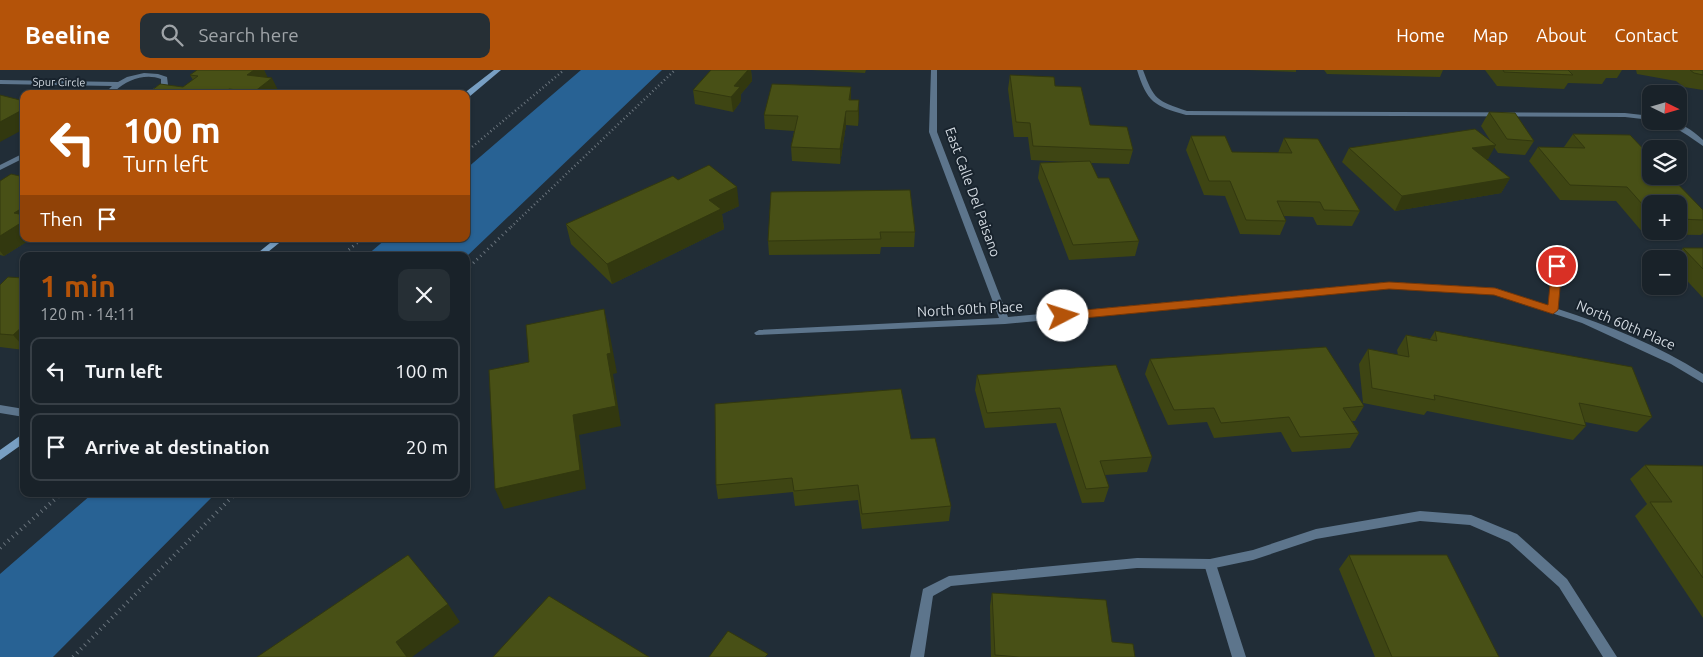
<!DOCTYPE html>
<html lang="en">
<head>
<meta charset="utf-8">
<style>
	:root { --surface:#192229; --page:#262f35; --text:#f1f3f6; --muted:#9fa4a8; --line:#373f46; --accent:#b45309 }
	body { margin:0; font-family:Ubuntu,sans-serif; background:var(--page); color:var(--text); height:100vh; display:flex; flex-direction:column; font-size:19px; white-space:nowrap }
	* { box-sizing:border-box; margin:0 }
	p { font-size:16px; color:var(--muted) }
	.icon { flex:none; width:28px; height:28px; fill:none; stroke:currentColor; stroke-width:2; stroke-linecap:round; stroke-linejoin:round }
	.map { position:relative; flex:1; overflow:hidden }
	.side { position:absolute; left:20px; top:182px; width:450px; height:245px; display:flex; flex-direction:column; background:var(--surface); border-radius:10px; box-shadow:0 1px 4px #0004,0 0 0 1px var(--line) }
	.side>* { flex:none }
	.top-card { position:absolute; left:20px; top:20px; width:450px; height:152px; border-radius:10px; box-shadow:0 1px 4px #0004,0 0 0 1px var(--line); background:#b45309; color:#fff; overflow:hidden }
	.needle { width:32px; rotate:95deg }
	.buttons { position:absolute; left:1642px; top:15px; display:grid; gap:10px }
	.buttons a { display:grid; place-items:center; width:45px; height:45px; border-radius:10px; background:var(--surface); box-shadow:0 1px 4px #0004,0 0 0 1px var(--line); font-size:25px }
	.pin { position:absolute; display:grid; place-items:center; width:42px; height:42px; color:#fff; margin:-21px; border:2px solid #fff; border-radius:50%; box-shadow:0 1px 5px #0007 }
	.me { position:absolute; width:55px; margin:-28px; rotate:85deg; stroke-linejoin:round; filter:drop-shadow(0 0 4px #0008) }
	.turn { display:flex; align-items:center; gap:18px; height:105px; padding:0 20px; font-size:22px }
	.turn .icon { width:65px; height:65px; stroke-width:2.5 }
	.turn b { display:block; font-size:35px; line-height:42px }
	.then { display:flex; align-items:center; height:48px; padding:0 20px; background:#0003; gap:10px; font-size:19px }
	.round { display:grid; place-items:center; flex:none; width:52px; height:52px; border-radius:10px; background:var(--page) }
	.headline { display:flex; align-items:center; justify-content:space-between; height:85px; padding:0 20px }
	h1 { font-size:30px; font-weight:700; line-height:38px; color:var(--accent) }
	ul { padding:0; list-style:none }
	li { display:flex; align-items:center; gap:15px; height:68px; margin:0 10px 8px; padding:0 10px; border:2px solid var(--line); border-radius:10px }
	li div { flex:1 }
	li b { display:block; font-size:19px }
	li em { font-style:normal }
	header { display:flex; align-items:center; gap:30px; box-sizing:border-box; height:70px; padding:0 25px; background:var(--accent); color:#fff }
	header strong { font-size:24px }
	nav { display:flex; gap:28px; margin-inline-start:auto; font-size:18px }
	.search { width:350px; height:45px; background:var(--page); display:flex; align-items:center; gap:12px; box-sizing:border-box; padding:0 18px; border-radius:10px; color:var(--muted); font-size:19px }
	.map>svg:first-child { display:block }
	.water { fill:#286294 }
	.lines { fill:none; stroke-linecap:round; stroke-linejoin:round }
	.path-far2 { stroke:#6b757e; stroke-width:2.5; stroke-dasharray:1 3; stroke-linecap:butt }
	.path-far1 { stroke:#6b757e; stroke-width:3; stroke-dasharray:1 4; stroke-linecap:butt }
	.path { stroke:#6b757e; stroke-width:4; stroke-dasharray:1 4.5; stroke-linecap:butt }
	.service { fill:#5d758c; fill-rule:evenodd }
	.minor { fill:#5d758c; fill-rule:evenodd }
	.secondary { fill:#789fc3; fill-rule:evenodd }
	.wall { fill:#3e4513; fill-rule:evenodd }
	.shaded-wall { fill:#32380f }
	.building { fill:#485016; stroke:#32380f }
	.route { fill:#b45309; stroke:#753606 }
	.labels { text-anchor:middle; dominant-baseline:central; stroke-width:4; stroke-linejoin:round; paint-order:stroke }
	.far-street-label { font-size:11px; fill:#d5dce3; stroke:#18232d }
	.street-label { font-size:14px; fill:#d5dce3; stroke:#18232d }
</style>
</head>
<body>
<header>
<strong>Beeline</strong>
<div class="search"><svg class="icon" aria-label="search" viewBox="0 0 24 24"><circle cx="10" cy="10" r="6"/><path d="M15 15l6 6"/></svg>Search here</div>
<nav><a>Home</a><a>Map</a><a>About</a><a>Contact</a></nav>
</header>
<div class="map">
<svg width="1703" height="587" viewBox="0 0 1703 587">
	<rect width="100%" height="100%" fill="#212d37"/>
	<path class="water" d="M581,0H662L466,187L366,186L386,169H466V99Z
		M92,424H215L53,587H0V504Z"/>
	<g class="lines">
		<path class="path-far2" d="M466,82L564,0
			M511,157L675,0"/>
		<path class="path-far1" d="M341,186L362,169
			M466,200L513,155"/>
		<path class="path" d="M0,478L61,424
			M73,587L235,424"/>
		<path class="service" d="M1137,0H1143C1154,30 1157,31 1187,41L1625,43L1651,46V50L1625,47L1186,45C1154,36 1147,32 1137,0Z
			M1664,51C1680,51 1692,60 1703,70V76L1687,65Z
			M1420,441L1471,445L1517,464L1567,509L1617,587H1603L1559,517L1509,472L1470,455L1420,451L1316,469L1253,490L1210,499L1137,498L951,516L933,526L924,587H910L923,519L949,506L1137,488L1210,489L1253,480L1316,459Z"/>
		<path class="minor" d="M931,0H937V62L1008,247L1389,212L1495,218L1549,236L1553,195L1557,192L1561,195L1558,239C1608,255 1659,276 1703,304V313L1671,294L1582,253L1494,224L1389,218L1005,254L756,265L754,263L759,260L999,248L929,62Z
			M144,3L158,4L167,7L168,15L154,24H145L161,14V9C145,3 127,10 115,21L116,24H108L107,21L112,16L0,14V10L118,12L127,7Z
			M24,83V88L0,100V95Z
			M0,335L24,339V347L0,343Z
			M1210,489L1214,490L1216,494L1246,587H1232L1204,494L1206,490Z"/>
		<path class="secondary" d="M494,0H501L469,27H466V24H463Z
			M275,169H284L263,186H254Z
			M24,363V373L0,390V380Z"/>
	</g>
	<path class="wall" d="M264,0L267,7L279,22L277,24H147L183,17L193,10L190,5Z
		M711,0H751L752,11L741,24V31L733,42L695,34L693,20Z
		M811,0H866L865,3Z
		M1248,0H1296V2Z
		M1324,0H1443L1440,7L1327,4Z
		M1485,0H1622L1617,8H1606L1602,14L1568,13L1564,19L1497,16Z
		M1636,0H1703V20L1684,17L1676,11L1637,4Z
		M1010,5L1055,16L1090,55L1133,80L1129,94L1091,93L1098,108L1139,171L1135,186L1069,190L1038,108L1040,93L1068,92L1031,90L1028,67H1014L1008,19Z
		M851,17V30H859V44L858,56L846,55L840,94L792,91L791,77L794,61L765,59L764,45Z
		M1489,42L1534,71L1525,85L1498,83L1494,77L1488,89H1486L1510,108L1501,123L1395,141L1342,92L1349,78L1490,70L1481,56Z
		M1573,64L1703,140V163L1701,165L1644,164L1616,131L1560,130L1529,91L1538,77H1564ZM1651,134H1679V161H1651Z
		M1191,66L1232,82L1278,83L1284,68L1360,141L1352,156L1317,155L1313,147L1284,146L1286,151L1280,165L1240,164L1225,126L1204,125L1186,80Z
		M678,110L739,136L722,144L724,159L612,214L571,174L566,154Z
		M0,111L24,169H31L4,186L0,185Z
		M771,122L915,162L914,177H881L880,184L769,185L768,171Z
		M1683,178H1703V228L1679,202V189H1674Z
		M24,208V280L0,277V215Z
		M1435,261L1652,347L1637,362L1585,352L1586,356L1573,370L1427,341L1424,345L1363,333L1359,294L1368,279L1398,285L1397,280L1406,265L1430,269Z
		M1150,289L1364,336L1355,351H1352L1359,363L1350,378L1292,382L1281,362L1214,368L1207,352L1168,355L1145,304Z
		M1116,295L1152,387L1147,402L1105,405L1109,417L1104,432L1082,433L1056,353L985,358L975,320L977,305Z
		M911,369L951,436L949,451L862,459L858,430L795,436L793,422L718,429L716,415Z
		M1645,395L1703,396V548L1635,446L1647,434L1630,409Z
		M1349,485L1499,587H1375L1339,499Z
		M992,523L1112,572L1135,587H991L990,536Z"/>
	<path class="shaded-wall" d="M254,0H264L268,8L247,5Z
		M748,0H751L752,11L741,24V31L733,42L731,27L734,16Z
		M272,8L279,22L277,24H255L254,22Z
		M851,17V31L849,30Z
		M229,19L231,24H223Z
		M859,30V44L858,56V41Z
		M24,39V59L0,72V52Z
		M846,41V55L840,94V79Z
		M1496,75L1488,89L1464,93L1472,78Z
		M1510,108L1501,123L1395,141L1402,126Z
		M737,117L739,136L722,144L724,159L612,214L607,194L709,130Z
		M24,137V169H31L4,186L0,181V166L14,143Z
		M604,239L609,260L617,303L613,304L621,356L579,365L586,419L504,439L495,419L573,345L607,284Z
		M24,255V277L13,265Z
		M448,534L460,552L412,587H407L396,572Z"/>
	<path class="building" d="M197,0H254L247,5L272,8L254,22L229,19L223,24H147L160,14L183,17L198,6L190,5Z
		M711,0H748L734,16L740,17L731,27L693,20Z
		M1503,0H1568L1573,5L1504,2Z
		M1690,0H1703V5L1694,3Z
		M1010,5L1054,7L1055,16L1081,17L1090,55L1127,57L1133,80L1033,76L1030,53L1016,52Z
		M772,14L851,17L849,30H859L858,41H846L840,79L791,77L798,46L764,45Z
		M0,25L24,31V39L0,52Z
		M1489,42L1515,43L1534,71L1507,69Z
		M1475,59L1496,75L1472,78L1510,108L1402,126L1349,78Z
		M1573,64L1630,65L1651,87V106H1670L1703,140V150L1679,149V134H1651V144L1627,117L1570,115L1538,77L1585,78Z
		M1191,66H1225L1232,82L1292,83L1284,68L1318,69L1360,141L1324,140L1320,132L1277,131L1286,151L1246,150L1230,111H1209Z
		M1090,91L1098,108H1109L1139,171L1073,175L1040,93Z
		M709,95L737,117L709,130L721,139L607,194L566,154L673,106L678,110Z
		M11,104L24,107V137L14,143L24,145V151L0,166V111Z
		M910,120L915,162H880L881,169L768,171L771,122Z
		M1683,178H1703V199Z
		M8,207L24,208V255L13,265L0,264V215Z
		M604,239L611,283L607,284L616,336L573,345L580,400L495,419L489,300L529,292L526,255Z
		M1435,261L1632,297L1652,347L1579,333L1586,356L1434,325L1435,330L1372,318L1368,279L1409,287L1406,265L1437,271Z
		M1326,277L1364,336L1343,338L1359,363L1300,367L1289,347L1221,353L1214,338L1174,340L1150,289Z
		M1116,295L1152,387L1100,391L1109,417L1086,419L1060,338L987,343L977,305Z
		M901,319L911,369L935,368L951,436L862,444L858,415L794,421L792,408L716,415L715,334Z
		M1645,395L1703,396V508L1650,432H1672Z
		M408,485L448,534L396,572L407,587H257Z
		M1349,485H1447L1499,587H1392Z
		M992,523L1106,530L1112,572L1133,574L1135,587H1019L995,585Z
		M549,526L649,587H493Z
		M728,561L768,584L765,587H709Z"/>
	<path class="route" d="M1557,192L1562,196L1558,240L1553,244L1494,225L1389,219L1063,250L1057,246L1063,242L1389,212L1495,218L1548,235L1552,196Z"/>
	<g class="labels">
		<g class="far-street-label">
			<text transform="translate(59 12) rotate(1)">Spur Circle</text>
		</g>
		<g class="street-label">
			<text transform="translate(973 122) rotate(70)">East Calle Del Paisano</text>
			<text transform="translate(970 239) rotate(-3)">North 60th Place</text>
			<text transform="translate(1626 255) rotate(23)">North 60th Place</text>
		</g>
	</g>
</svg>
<div class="buttons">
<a><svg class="needle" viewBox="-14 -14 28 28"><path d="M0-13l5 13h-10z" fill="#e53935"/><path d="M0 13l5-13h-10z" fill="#9fa4a8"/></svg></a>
<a><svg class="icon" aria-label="layers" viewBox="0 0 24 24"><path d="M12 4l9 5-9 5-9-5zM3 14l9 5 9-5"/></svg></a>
<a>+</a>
<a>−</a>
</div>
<div class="pin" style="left:1557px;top:196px;background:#d93025"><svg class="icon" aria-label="arrive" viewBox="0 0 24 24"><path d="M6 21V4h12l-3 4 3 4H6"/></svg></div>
<svg class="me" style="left:1063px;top:246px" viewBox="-20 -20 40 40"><circle r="19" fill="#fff"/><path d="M0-13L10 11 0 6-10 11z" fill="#b45309"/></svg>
<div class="top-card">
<div class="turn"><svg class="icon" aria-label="left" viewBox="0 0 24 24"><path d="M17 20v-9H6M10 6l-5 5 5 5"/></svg><div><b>100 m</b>Turn left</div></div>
<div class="then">Then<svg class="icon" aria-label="arrive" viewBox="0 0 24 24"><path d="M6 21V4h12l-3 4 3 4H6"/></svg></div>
</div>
<section class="side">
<div class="headline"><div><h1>1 min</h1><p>120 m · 14:11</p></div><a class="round"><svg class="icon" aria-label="close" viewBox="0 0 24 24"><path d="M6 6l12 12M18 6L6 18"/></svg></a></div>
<ul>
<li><svg class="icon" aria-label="left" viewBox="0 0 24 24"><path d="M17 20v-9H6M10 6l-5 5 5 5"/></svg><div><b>Turn left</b></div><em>100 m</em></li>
<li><svg class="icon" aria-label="arrive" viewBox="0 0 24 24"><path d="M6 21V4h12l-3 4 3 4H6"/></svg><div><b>Arrive at destination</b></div><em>20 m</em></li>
</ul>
</section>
</div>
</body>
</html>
